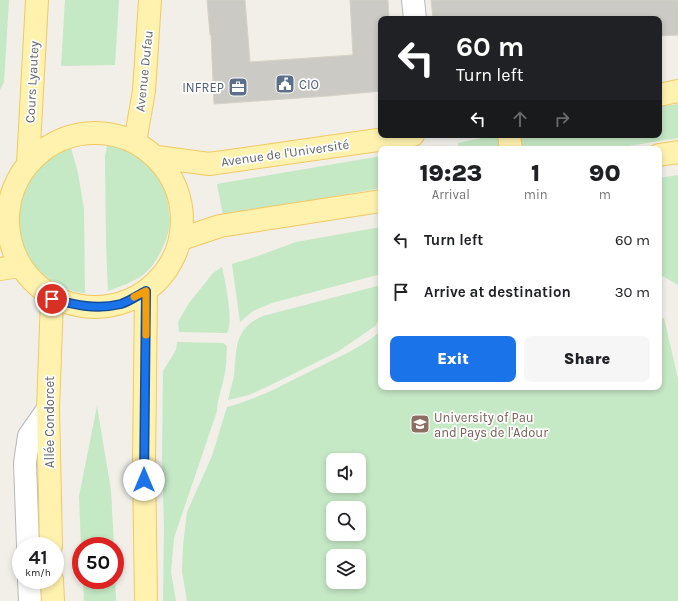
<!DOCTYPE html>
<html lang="en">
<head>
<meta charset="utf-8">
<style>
	:root { --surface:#fff; --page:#f6f6f6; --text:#202124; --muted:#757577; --accent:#1a73e8 }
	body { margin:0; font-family:Karla,sans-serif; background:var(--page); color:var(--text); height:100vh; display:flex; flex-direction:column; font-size:15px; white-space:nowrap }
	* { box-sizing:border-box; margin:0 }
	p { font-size:13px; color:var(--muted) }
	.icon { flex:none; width:22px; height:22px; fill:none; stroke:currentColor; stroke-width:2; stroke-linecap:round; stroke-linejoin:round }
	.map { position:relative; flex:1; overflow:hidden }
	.drawer { position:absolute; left:378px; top:146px; width:284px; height:244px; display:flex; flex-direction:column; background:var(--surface); border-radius:8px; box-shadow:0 2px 6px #0003 }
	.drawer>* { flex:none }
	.top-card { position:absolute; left:378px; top:16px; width:284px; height:122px; border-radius:8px; box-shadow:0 2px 6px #0003; background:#202124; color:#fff; overflow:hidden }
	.fabs { position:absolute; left:326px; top:453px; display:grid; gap:8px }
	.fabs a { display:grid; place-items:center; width:40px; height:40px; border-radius:8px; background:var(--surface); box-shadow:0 2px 6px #0003; font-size:20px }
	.speed { position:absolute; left:12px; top:537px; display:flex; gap:8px; font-size:20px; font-weight:700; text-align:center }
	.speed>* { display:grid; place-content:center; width:52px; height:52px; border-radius:50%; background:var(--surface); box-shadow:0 2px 6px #0003; line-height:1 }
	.speed small { font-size:10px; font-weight:400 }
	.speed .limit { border:6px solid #d22; background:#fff; color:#111 }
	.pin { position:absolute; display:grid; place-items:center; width:34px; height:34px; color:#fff; margin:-17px; border:2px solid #fff; border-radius:50%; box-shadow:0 1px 4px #0007 }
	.me { position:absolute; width:44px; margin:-22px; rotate:0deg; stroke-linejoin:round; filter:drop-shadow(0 0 3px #0008) }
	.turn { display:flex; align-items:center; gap:14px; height:84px; padding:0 12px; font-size:18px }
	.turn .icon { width:52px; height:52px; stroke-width:2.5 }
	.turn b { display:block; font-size:28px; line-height:34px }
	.lanes { display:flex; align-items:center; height:38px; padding:0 12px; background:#0003; justify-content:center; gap:20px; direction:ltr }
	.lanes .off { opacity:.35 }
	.eta { display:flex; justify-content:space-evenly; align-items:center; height:68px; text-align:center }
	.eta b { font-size:24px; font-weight:800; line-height:28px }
	.action { display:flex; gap:8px; margin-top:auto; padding:8px 12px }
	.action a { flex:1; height:46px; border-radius:8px; background:var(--accent); color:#fff; font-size:16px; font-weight:800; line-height:46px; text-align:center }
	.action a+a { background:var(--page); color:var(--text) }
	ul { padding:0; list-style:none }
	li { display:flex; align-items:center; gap:12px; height:52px; padding:0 12px }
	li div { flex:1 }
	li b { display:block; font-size:15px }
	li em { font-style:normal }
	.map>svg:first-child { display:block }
	.green { fill:#c5e8c5; fill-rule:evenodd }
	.building { fill:#cccac5; stroke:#d6d1c6 }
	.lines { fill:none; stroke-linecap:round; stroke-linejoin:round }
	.minor-casing { stroke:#b5b8bc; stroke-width:24 }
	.major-casing { stroke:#f2c960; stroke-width:24 }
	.minor { stroke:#fff; stroke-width:22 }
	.major { stroke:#fff2af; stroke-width:22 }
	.route-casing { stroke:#114b97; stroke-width:10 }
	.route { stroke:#1a73e8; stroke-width:7 }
	.slow { stroke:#f59e0b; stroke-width:7 }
	.labels { text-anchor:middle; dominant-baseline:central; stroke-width:3.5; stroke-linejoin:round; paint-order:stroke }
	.street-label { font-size:13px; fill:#5f6368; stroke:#fff }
	.service-label { font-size:13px; fill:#4e5e75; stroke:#fff; text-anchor:start }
	.education-label { font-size:13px; fill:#785e54; stroke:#fff; text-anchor:start }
</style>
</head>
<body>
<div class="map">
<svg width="678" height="601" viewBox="0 0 678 601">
	<rect width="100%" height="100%" fill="#f1efe8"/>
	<path class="green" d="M0,0H9L4,82L0,90Z
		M65,0H119L115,65L61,66Z
		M678,104V138L610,149H459L458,143L496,135H659V107Z
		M107,145C133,148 157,169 166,193C168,200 169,210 170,218C171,232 161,254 152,266C141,280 124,285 108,291L106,244L105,157Z
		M71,148L78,173L84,209L85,293C73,293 58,286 48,278C45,275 40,272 37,268C33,265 31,259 28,255C4,214 27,163 71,148Z
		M381,156V188L223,216L217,184Z
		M678,175V285L659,274V178Z
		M381,227V274L272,303L253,311L240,322L232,264L255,257L296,242Z
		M222,267C225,281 234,321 227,333L179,332L178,322L189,303L213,273Z
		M381,285V317L375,326L339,351L283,379L249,395L228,400C230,392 232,384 234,376C237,349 233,329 263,316Z
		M664,318L678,379V601H187L182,571L183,546L187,512L212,456L227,407C259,399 288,382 317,368C339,357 362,347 381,331V387H659V319ZM333,460H359V486H333ZM333,508H359V534H333ZM333,556H359V582H333Z
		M177,342L223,343L227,346C226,356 227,367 224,377C222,389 217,399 217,411L174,538L171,572L176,601H163L164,528L162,458L163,371L176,350Z
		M97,406L111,490L114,546H81L79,496Z
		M115,574L116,601H84L83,580H115Z"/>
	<path class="building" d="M207,0H245L250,62L353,55L350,0H388L389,19H381V91L328,96L214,104L211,35H210Z
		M431,0H678V35L659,36V19H433Z"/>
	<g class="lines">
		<defs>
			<path id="minor" d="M413,0L415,19
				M28,546L25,463L29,436L48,409
				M29,580L30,601"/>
			<path id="major" d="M659,95L678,91
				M8 220a87 87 0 1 1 174 0a87 87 0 1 1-174 0Z
				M509,135L511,149
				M135,142L144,91L150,0
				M659,155L678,152
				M157,157L209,164L413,135
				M28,164L37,0
				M181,239L220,226L381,201
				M0,269L20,266
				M51,546L48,409L52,299
				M52,580L53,601
				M146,601L144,465L146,291"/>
		</defs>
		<use href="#minor" class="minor-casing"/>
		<use href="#major" class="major-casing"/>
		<use href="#minor" class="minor"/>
		<use href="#major" class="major"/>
	</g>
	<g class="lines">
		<defs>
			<path id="route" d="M52,299C76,305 96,310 121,304C130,301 138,295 146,291L144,480"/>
		</defs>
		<use href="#route" class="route-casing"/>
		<use href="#route" class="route"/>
		<path class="slow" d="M134,297L146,291V335"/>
	</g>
	<defs>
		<symbol id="civic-square" viewBox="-11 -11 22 22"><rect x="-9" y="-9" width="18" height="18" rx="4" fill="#5c6f8a" stroke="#fff"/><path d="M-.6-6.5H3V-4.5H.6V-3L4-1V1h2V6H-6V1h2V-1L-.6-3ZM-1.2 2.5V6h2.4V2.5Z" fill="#fff"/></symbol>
		<symbol id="office-square" viewBox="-11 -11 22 22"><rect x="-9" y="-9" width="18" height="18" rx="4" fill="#5c6f8a" stroke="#fff"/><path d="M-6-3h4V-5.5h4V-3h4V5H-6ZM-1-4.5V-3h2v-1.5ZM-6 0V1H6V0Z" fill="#fff"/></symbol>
		<symbol id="university-square" viewBox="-11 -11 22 22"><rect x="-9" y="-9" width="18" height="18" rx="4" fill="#8d6e63" stroke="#fff"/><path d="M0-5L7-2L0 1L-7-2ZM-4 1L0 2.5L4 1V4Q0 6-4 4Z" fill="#fff"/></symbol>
	</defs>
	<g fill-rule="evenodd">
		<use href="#civic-square" x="274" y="73" width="22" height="22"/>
		<use href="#office-square" x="227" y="76" width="22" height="22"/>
		<use href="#university-square" x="409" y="413" width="22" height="22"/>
	</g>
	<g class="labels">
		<g class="street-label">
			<text transform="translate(144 71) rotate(-84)">Avenue Dufau</text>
			<text transform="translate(32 82) rotate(-87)">Cours Lyautey</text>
			<text transform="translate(285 153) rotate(-8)">Avenue de l'Université</text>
			<text transform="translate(49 422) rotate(-90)">Allée Condorcet</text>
		</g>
		<g class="service-label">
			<text x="299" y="84">CIO</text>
			<text x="224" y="87" text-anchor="end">INFREP</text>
		</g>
		<g class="education-label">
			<text x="434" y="417">University of Pau<tspan x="434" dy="15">and Pays de l'Adour</tspan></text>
		</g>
	</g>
</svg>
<div class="fabs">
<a><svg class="icon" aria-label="sound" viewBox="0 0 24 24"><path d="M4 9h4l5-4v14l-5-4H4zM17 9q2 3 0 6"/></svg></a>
<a><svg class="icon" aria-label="search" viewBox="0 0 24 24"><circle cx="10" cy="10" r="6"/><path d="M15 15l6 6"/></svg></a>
<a><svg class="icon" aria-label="layers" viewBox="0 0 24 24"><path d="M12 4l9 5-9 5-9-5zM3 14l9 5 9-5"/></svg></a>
</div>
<div class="speed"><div>41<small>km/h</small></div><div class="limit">50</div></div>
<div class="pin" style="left:52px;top:299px;background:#d93025"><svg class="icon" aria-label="arrive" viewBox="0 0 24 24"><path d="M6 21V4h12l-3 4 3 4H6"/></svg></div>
<svg class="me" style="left:144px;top:480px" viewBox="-20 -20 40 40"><circle r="19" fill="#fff"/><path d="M0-13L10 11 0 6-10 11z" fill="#1a73e8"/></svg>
<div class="top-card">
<div class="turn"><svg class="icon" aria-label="left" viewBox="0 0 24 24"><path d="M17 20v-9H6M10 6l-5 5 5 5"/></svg><div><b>60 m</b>Turn left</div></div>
<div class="lanes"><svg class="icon" aria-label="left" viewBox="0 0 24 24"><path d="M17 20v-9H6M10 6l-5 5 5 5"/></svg><svg class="icon off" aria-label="ahead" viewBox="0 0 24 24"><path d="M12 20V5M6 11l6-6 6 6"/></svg><svg class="icon off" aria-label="right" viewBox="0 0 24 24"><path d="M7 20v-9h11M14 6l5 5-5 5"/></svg></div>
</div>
<section class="drawer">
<div class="eta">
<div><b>19:23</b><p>Arrival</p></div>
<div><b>1</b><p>min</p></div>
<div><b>90</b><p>m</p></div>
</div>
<ul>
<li><svg class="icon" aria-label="left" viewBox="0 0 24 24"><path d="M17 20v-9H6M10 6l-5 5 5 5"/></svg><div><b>Turn left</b></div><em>60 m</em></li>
<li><svg class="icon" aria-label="arrive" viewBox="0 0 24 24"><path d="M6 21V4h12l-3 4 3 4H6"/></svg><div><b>Arrive at destination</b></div><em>30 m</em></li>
</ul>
<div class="action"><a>Exit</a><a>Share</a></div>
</section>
</div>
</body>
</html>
